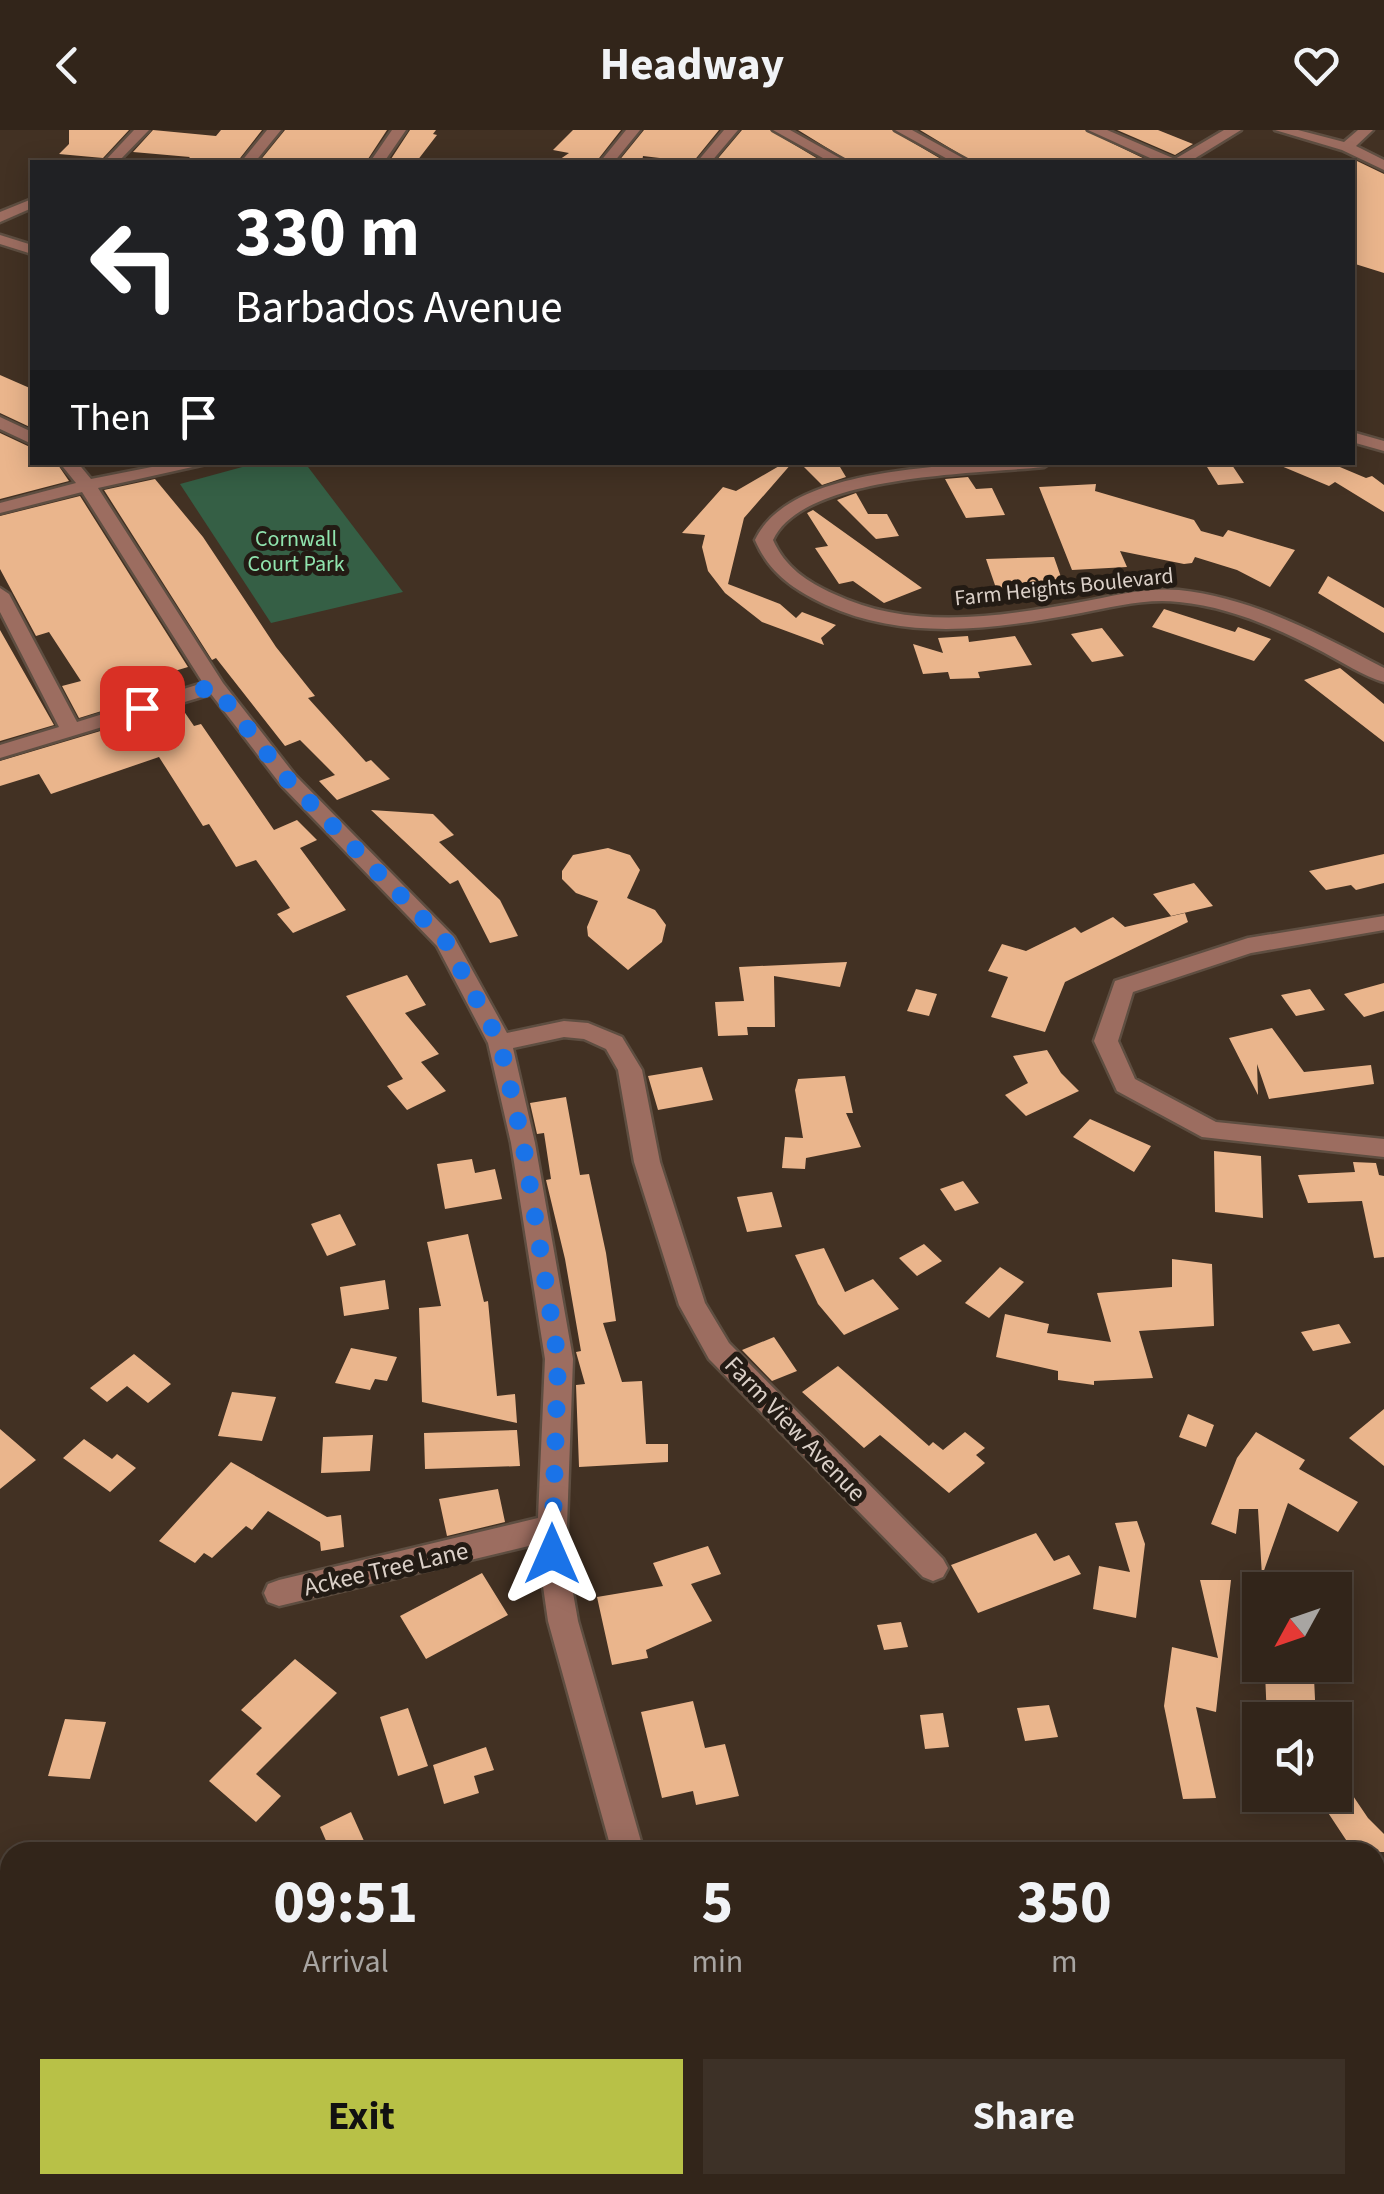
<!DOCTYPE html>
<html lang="en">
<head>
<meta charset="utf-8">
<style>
	:root { --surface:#32251a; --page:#3d3127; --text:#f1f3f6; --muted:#a8a5a2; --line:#4d4239; --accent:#b8c147 }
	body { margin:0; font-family:"Source Sans 3",sans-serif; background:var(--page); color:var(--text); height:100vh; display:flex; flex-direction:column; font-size:38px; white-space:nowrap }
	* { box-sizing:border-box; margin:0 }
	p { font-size:32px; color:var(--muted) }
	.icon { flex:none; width:55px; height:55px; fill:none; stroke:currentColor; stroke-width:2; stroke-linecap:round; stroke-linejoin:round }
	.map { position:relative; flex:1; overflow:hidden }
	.details { position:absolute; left:0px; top:1712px; width:1385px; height:352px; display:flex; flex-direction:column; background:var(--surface); border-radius:30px 30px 0 0; box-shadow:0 5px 25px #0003,0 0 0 2px var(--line) }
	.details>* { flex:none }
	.hud { position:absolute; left:30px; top:30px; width:1325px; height:305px; border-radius:0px; box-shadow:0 5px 25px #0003,0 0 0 2px var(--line); background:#202124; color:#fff; overflow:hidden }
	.needle { width:65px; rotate:230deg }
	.buttons { position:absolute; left:1242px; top:1442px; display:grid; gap:20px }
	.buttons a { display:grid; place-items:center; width:110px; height:110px; border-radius:0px; background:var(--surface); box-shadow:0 5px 25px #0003,0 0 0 2px var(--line); font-size:50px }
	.pin { position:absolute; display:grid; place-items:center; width:85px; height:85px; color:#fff; margin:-42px; border-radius:20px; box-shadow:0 5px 15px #0006 }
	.me { position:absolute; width:110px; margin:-55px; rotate:0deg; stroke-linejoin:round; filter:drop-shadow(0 0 8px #0008) }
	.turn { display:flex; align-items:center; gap:35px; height:210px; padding:0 40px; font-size:45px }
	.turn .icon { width:130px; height:130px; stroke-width:2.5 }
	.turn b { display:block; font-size:70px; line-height:85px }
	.then { display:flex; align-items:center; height:95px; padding:0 40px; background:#0003; gap:20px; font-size:38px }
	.eta { display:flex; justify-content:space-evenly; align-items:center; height:170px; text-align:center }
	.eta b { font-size:60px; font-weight:700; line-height:70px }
	.cta { display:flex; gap:20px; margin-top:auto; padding:20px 40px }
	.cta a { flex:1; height:115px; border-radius:0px; background:var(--accent); color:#111; font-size:40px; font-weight:700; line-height:115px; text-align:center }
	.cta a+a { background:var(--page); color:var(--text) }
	header { display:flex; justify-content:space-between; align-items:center; height:130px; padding:0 40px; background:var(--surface); font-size:45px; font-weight:700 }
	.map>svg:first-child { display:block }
	.green { fill:#355f45 }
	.building { fill:#eab58c }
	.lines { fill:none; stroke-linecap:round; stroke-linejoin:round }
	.minor-casing { stroke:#5e4e41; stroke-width:5 }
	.minor { fill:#9c6d60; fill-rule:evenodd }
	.route { stroke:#1a73e8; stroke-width:18; stroke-dasharray:0 32.4 }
	.labels { text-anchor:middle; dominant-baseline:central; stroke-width:10; stroke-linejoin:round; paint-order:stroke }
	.far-park-label { font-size:22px; fill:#90e4ae; stroke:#231b14 }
	.far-street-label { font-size:22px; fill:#dbd0c8; stroke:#231b14 }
	.street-label { font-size:25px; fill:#dbd0c8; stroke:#231b14 }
</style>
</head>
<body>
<header><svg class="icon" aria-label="back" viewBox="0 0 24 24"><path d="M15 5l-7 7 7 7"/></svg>Headway<svg class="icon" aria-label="heart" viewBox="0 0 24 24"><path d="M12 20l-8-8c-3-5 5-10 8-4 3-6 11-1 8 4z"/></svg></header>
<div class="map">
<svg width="1384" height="2064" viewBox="0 0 1384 2064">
	<rect width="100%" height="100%" fill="#423123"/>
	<path class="green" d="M261,332L305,333L403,462L271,493L180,354Z"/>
	<path class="building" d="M69,0H129L103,28L59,24L69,14Z
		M153,0L216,6L221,0H262L237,32H185L190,27L133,22Z
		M285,0H387L366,32H259Z
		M410,0H436L433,4L437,5L417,31L391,29Z
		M573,0H621L596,32H556L569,23L553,20Z
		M644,0H719L693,32L643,26L642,32H618Z
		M742,0H770L823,32H715Z
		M798,0H892L946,32H850Z
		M920,0H1085L1151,32H973Z
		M1117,0H1158L1193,14L1175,25Z
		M1357,31L1384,44V143L1352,133V33Z
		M0,245L32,259V298L0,283Z
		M0,303L32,318V332H56L69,351L0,369Z
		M786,332L792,333L744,388L728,454L780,474L796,488L802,482L836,495L821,508L824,515L762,492L725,463L708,441L702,417L705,405L682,403L723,357L736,361Z
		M799,332H837L846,347L822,355Z
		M1204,332H1230L1244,353L1218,355Z
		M1328,332L1366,348L1372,346L1384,355V382L1335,352L1329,356L1274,333Z
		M968,347L976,359L992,358L1005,385L966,388L945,349Z
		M155,349L203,407L276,517L315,566L308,568L366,632L371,630L390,649L337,670L319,651L335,645L300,610L285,616L216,528L212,530L104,360Z
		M1096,354L1095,361L1194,390L1201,401L1223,407L1228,400L1295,420L1270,457L1237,440L1195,427L1192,433L1184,434L1120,421L1127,437L1072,440L1039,357Z
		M856,363L868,384H887L899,406L876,409L837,370Z
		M80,366L188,537L168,543L176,556L169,560L79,588L62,556L81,551L49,502L36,506L0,439V386Z
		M813,380L922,458L884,473L853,451L839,454L815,418L828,416L807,383Z
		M1054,427L1062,450L1025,452L1028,460L997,461L986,429Z
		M1328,446L1384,478V503L1318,463Z
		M1164,479L1235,502L1238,497L1271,509L1254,531L1152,497Z
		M1102,498L1124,526L1092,532L1071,504Z
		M0,500L54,595L0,611Z
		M968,506L969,512L1015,506L1032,535L978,542L980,548L950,549L948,542L923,544L913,514L943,523L938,508Z
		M1340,538L1384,574V612L1304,550Z
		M181,577L194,596L201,594L274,700L297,690L317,710L300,718L346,780L293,803L277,784L290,778L256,730L236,737L209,694L203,696L159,627L51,664L39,644L0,656V631Z
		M371,680L433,684L454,705L439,712L500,770L518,806L490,813L458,750L450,754Z
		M608,718L630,725L640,740L627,768L655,780L666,795L662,812L628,840L588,806L587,797L598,771L576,763L562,749V741L573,725Z
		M1384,724V753L1356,760L1351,755L1326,760L1309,741Z
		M1194,753L1213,776L1171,786L1153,764Z
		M1185,783L1188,792L1065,852L1045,902L991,887L1008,847L988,841L1002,814L1026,821L1075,797L1081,803L1113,787L1125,797Z
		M847,832L840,857L774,846L775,897H747L748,905L718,906L715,872L744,871L739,837Z
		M407,845L426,875L405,883L439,924L421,932L446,961L407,980L387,956L403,949L346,866Z
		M1384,853V881L1364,887L1344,864Z
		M916,859L937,864L929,886L907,881Z
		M1310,859L1325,880L1296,886L1281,865Z
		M1272,898L1304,942L1371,935L1374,954L1269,969L1257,934L1258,965L1229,908Z
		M1047,920L1061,943L1079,961L1026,986L1005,965L1028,953L1013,926Z
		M702,937L713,970L658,980L648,946Z
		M845,946L853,983H846L861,1017L806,1028L805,1039L782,1038L785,1007L803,1008L795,960L798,949Z
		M566,967L580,1045L589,1044L606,1123L616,1191L603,1193L622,1252L642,1251L646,1314H668V1332L579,1337L576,1255L585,1254L576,1222L581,1221L565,1129L546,1050L551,1049L544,1003L537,1004L530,973Z
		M1090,989L1151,1016L1134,1042L1073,1007Z
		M1214,1021L1261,1026L1263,1088L1215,1082Z
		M472,1029L475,1043L495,1039L502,1069L445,1079L437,1034Z
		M1353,1032L1376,1033L1379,1045L1384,1046V1127L1374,1128L1362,1071L1308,1073L1298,1045L1355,1042Z
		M963,1051L979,1073L955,1081L940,1059Z
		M772,1062L782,1097L747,1102L737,1067Z
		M340,1084L356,1115L327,1126L311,1094Z
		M468,1104L484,1172L488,1171L497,1266L515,1264L517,1293L422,1272L419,1178L441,1176L427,1112Z
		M924,1114L942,1131L917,1146L899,1128Z
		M824,1118L845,1162L873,1149L899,1179L844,1205L818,1174L795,1125Z
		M1172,1129L1212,1134L1214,1196L1139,1201L1153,1248L1094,1251V1255L1058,1250V1241L996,1227L1005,1184L1049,1194L1047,1203L1111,1212L1097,1163L1172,1157Z
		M1000,1137L1024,1152L989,1188L965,1173Z
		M385,1150L389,1179L344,1186L340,1157Z
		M1339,1194L1351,1213L1313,1221L1301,1202Z
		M774,1207L797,1241L772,1251L742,1220Z
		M351,1218L397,1227L387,1251L375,1249L370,1260L335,1253Z
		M134,1224L171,1254L148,1273L127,1256L107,1272L90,1258Z
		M838,1236L929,1316L933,1312L943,1320L965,1302L985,1318L976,1325L985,1333L949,1363L880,1305L864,1318L802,1262Z
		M232,1262L276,1267L262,1311L218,1306Z
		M1384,1279V1336L1349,1308Z
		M1188,1284L1214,1295L1206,1317L1179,1307Z
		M0,1299L36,1330L0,1359Z
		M517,1300L520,1336L425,1339L424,1303Z
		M1256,1302L1305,1330L1299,1339L1358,1372L1338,1402L1288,1373L1262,1446L1258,1379H1239L1236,1404L1211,1394L1237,1328Z
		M373,1305L370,1341L321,1343L323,1307Z
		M84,1309L112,1329L117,1324L136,1338L110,1362L63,1328Z
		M231,1332L327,1387L341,1385L344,1417L321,1421L320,1412L268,1381L252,1400L246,1396L212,1428L204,1423L195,1433L159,1411Z
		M498,1359L505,1392L447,1406L439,1369Z
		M1137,1391L1145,1414L1136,1488L1093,1479L1099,1436L1130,1442L1115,1393Z
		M1036,1403L1054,1431L1069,1425L1081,1444L978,1483L951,1435Z
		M708,1416L721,1444L691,1454L712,1491L646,1520L648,1528L612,1535L597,1467L663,1456L653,1433Z
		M482,1443L508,1485L426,1529L400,1486Z
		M1200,1450H1231L1216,1582L1196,1577L1216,1668L1183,1669L1164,1576L1172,1517L1218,1528Z
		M901,1492L908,1517L884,1520L877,1495Z
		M295,1529L337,1563L256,1644L281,1666L256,1692L209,1651L262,1598L241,1580Z
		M1265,1542L1314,1548L1316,1590H1267Z
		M693,1571L705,1618L725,1614L739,1666L696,1675L693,1661L662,1668L641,1582Z
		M1049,1575L1058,1607L1025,1611L1017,1578Z
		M408,1578L428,1636L398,1646L380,1587Z
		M943,1583L949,1617L925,1619L920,1585Z
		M65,1589L106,1592L90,1649L48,1646Z
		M486,1617L494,1640L474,1646L479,1663L444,1674L433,1635Z
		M1345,1654L1368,1688L1384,1704V1722H1354L1317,1666L1335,1665V1658Z
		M351,1682L369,1722H331L320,1697Z"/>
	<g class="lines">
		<defs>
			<path id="minor" d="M134,0H149L118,32H104Z
				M267,0H281L255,32H241Z
				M392,0H406L384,32H370Z
				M626,0H640L614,32H600Z
				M724,0H738L711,32H697Z
				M773,0H790L847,32H830Z
				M895,0H912L970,32H953Z
				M1088,0H1107L1175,29L1224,0H1241L1189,32H1159Z
				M1275,0H1298L1344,12L1358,0H1373L1356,16L1384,30V40L1342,20Z
				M32,69V78L0,92V82Z
				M0,105L32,115V124L0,114Z
				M0,287L32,302V314L0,299Z
				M1352,302L1384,311V321L1352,312Z
				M59,332H77L91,349L177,332H215L98,358L223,553L295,645L454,807L507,903L564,891L588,893L622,907L642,940L660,1032L705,1173L729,1213L943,1429L948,1438L943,1447L933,1451L923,1447L709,1229L679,1175L634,1032L618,940L606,919L584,909L564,907L513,918L535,1013L573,1229L566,1423L578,1491L644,1722H612L548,1491L537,1414L279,1476L268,1472L264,1463L268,1454L279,1450L538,1388L545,1229L511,1013L488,913L437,816L281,655L211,564L0,628V615L59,597L0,482V458L9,464L77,592L203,553L82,362L0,383V373L76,353Z
				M984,332H1052L1044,337C979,344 803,344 773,410C785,437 807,452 834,464C912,501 998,487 1081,472C1113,466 1146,457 1179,460C1253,468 1319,504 1384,538V552C1363,546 1342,532 1323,522C1277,498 1230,477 1179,472C1146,468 1113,477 1081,483C996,499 907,512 826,475C794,460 769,443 755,410C786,343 918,339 984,332Z
				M1384,786V800L1251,823L1133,862L1118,911L1135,949L1216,992L1384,1009V1027L1202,1007L1117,961L1094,911L1115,851L1248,808Z
				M705,2055H741L744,2064H708Z"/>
		</defs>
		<use href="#minor" class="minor-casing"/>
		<use href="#minor" class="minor"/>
	</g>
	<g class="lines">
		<path class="route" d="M142,578L214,556L288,650L446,812L500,913L523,1013L558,1229L552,1424"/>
	</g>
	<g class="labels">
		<g class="far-park-label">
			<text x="296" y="409">Cornwall<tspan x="296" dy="25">Court Park</tspan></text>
		</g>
		<g class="far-street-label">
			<text transform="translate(1064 457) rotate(-6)">Farm Heights Boulevard</text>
		</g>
		<g class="street-label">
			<text transform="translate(795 1299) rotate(46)">Farm View Avenue</text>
			<text transform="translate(386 1439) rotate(-13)">Ackee Tree Lane</text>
		</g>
	</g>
</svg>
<div class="buttons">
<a><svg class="needle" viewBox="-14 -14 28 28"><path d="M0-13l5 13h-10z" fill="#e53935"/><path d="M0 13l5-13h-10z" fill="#a8a5a2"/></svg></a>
<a><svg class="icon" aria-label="sound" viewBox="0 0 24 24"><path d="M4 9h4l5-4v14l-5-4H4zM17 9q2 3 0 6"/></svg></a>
</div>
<div class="pin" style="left:142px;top:578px;background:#d93025"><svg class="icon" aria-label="arrive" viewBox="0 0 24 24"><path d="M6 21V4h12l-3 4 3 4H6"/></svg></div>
<svg class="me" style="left:552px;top:1424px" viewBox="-20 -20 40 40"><path d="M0-17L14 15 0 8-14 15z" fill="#1a73e8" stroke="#fff" stroke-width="4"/></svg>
<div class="hud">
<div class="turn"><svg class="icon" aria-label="left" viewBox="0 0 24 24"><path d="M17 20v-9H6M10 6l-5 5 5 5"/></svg><div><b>330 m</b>Barbados Avenue</div></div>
<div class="then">Then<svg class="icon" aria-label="arrive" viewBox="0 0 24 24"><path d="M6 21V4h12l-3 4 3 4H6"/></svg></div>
</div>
<section class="details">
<div class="eta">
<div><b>09:51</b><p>Arrival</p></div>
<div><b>5</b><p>min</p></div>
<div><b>350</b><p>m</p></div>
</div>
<div class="cta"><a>Exit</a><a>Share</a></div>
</section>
</div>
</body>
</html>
